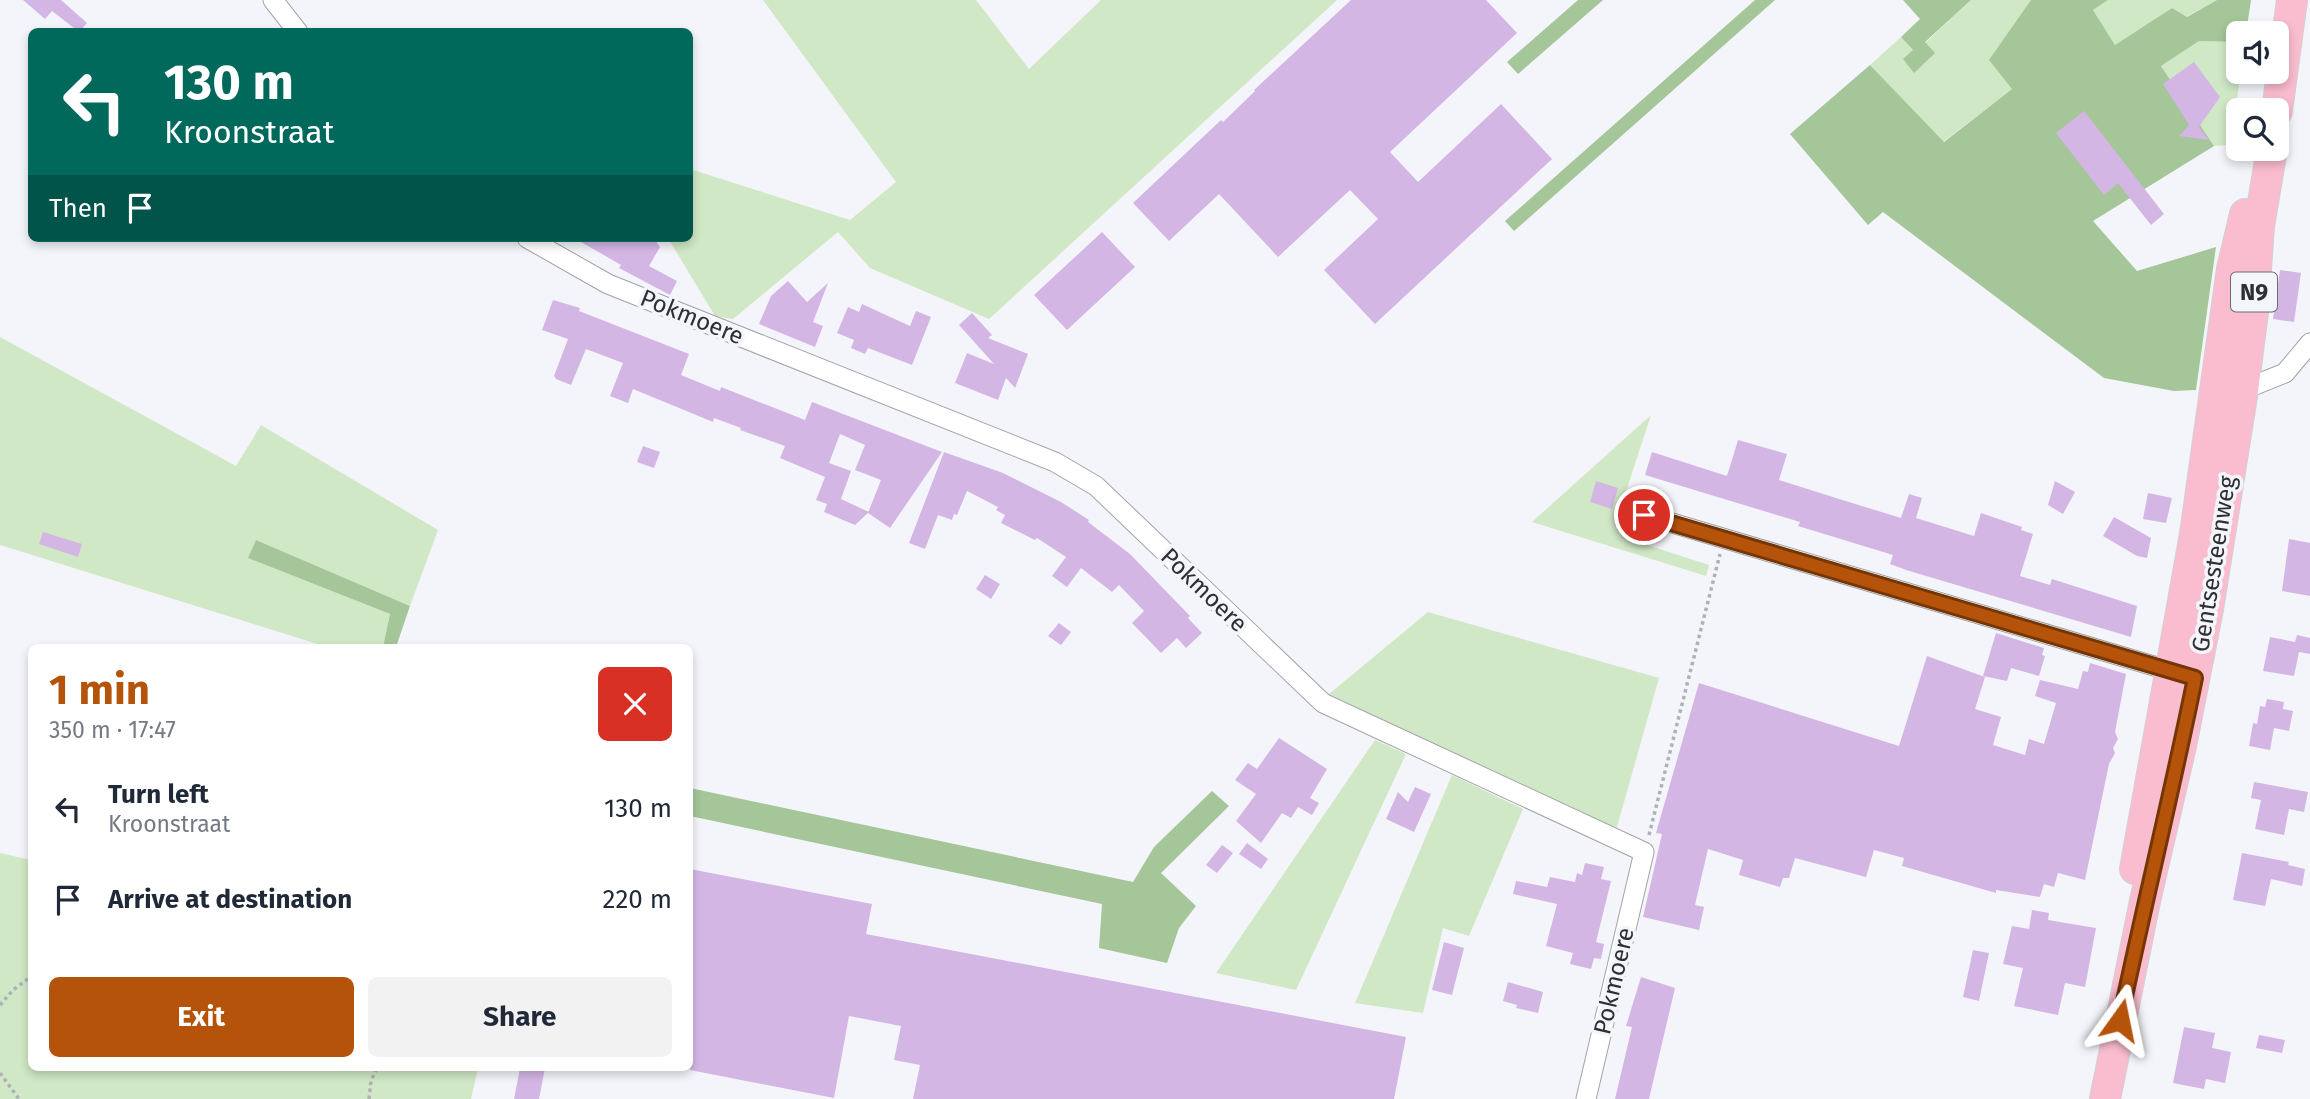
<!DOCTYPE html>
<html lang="en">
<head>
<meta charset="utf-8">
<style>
	:root { --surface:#fff; --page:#f2f2f3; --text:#1f2937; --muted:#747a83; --accent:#b45309 }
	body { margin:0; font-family:"Fira Sans",sans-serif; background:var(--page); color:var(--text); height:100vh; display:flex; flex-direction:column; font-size:26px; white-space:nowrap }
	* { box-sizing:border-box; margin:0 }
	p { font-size:23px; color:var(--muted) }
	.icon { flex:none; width:38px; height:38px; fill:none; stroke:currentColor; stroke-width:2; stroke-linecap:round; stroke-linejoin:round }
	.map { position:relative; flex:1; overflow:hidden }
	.details { position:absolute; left:28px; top:644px; width:665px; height:427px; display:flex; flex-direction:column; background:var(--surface); border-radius:10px; box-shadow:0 4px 10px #0003 }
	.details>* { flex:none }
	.hud { position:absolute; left:28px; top:28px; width:665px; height:214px; border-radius:10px; box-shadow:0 4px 10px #0003; background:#00695c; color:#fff; overflow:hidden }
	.fabs { position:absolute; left:2226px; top:21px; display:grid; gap:14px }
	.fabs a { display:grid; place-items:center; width:63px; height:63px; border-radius:10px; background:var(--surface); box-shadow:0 4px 10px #0003; font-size:35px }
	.pin { position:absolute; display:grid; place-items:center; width:60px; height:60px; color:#fff; margin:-30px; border:4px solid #fff; border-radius:50%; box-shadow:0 2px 7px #0007 }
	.me { position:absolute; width:77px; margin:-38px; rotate:12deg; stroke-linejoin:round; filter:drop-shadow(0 0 5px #0008) }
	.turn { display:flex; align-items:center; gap:24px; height:147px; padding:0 21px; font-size:32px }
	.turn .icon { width:91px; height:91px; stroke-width:2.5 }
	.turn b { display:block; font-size:49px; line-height:60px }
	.then { display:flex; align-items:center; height:66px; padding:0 21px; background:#0003; gap:14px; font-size:26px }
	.round { display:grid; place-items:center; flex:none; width:74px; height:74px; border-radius:10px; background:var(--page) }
	.overview { display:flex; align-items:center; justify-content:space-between; height:119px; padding:0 21px }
	h1 { font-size:42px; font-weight:700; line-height:52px; color:var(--accent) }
	.cta { display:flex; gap:14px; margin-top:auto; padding:14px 21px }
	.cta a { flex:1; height:80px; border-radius:10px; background:var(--accent); color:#fff; font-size:28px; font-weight:700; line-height:80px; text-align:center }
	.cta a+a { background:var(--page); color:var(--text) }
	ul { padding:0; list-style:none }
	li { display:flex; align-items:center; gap:21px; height:91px; padding:0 21px }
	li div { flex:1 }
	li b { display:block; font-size:26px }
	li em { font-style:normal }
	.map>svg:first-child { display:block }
	.green { fill:#d0e8c6 }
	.forest { fill:#a4c698 }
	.building { fill:#d4b6e5 }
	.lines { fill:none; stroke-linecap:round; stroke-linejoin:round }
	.street-casing { stroke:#a3a3a8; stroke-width:21 }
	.primary-casing { stroke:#d1d1d2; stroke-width:32 }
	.path { stroke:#b0b1b5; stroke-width:3.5; stroke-dasharray:3.5 3.5; stroke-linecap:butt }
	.street { stroke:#fff; stroke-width:19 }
	.primary { stroke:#fabccf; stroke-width:30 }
	.route-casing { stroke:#753606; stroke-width:18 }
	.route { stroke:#b45309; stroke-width:12 }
	.labels { text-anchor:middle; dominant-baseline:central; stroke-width:7; stroke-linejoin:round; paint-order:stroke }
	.shield { fill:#f4f5fa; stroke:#696a6d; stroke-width:2 }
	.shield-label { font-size:23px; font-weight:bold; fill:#2e2f31 }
	.street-label { font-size:24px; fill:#2e2f31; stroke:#f4f5fa }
</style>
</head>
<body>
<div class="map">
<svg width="2310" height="1099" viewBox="0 0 2310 1099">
	<rect width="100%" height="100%" fill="#f4f5fa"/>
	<path class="green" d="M763,0H976L1029,69L1101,0H1337L989,319L870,268L838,232L733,319L715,316L668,238H690V169L850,220L896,182Z
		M1971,0H2031L2022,14L2012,89L1943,142L1870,65L1901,37L1913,50L1925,43Z
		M2108,0H2217L2186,17L2172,8L2115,45L2093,10Z
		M2199,41L2238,42V72H2241L2230,145L2214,146L2161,66Z
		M0,337L236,466L261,425L438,530L410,606L256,540L249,558L390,614L383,647H327L0,545Z
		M1651,415L1622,504L1633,511C1627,524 1626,529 1635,541L1709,565L1706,576L1532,522Z
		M1428,612L1659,678L1617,827L1600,824L1329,694Z
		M1375,740L1406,754L1296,990L1216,973Z
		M1452,775L1523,809L1469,936L1443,928L1423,1013L1355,1003Z
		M0,853L31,860L32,1068H478L471,1099H0Z"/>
	<path class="forest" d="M1578,0H1603L1518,74L1507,62Z
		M1755,0H1775L1514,231L1505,221Z
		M1903,0H1971L1925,42L1935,53L1914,73L1903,59L1913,50L1901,37L1920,19Z
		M2031,0H2108L2093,10L2115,45L2172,8L2187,17L2217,0H2251L2246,33H2238V42L2199,41L2161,66L2214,146L2093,221L2137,271L2216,247L2196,390L2174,391L2104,378L1883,212L1868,225L1790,134L1870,65L1944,142L2012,89L1989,60Z
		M256,540L410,606L396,647H383L390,614L248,558Z
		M690,788L1133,882L1154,847L1212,791L1229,806L1161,873L1196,906L1179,928L1167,963L1099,948L1102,904L690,816Z"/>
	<path class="building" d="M23,0H61L87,23L79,32L52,11L45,19Z
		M1351,0H1486L1517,33L1390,152L1418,182L1501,104L1552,159L1375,324L1324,270L1378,219L1350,190L1278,257L1219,194L1169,241L1133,203L1221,120L1223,122L1255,91L1254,90Z
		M2194,62L2220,97L2199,127L2209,140L2179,136L2189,125L2163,84Z
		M2084,111L2164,214L2151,225L2118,183L2104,195L2056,133Z
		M1102,232L1135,267L1067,330L1034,295Z
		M574,238H654L660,247L649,266L677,281L670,295L619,268L621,265Z
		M2280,270L2301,273L2294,322L2273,319Z
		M788,281L807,302L828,283L813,322L823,326L815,347L759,324L771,296Z
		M553,300L580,308L579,311L689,354L681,375L720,391L721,387L805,420L812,402L942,452L890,528L868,513L881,480L855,470L865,445L840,434L829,463L851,471L841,499L869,512L855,525L824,512L827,504L816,500L825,477L780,458L785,446L740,430L741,428L714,418L713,422L633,389L628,403L610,396L623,363L586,349L571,385L556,379L554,376L568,339L542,330Z
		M862,304L910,326L916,311L931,317L912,365L868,348L865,354L851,348L854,340L837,333L848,307L859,312Z
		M972,313L992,335L988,338L1028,354L1015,388L1006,378L998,400L955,383L967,353L994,364L959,325Z
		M1738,440L1787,454L1779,480L1836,498L1901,518L1909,494L1922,498L1916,518L1974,536L1981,513L2022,527L2021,530L2033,534L2020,576L2050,585L2052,579L2137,606L2131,637L1906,570L1890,564L1893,555L1798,526L1800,522L1645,475L1652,452L1727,476Z
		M643,446L660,452L654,468L637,462Z
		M944,452L1003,473L1061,502L1089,520L1088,522L1130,554L1190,616L1188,618L1202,633L1186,648L1177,638L1161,653L1132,623L1144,611L1119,585L1112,592L1081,568L1067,587L1052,576L1066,557L1037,538L1035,540L1001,523L1005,515L996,510L998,507L967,491L957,515L954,514L952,520L938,515L925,549L909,543Z
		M1596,481L1618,488L1612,509L1590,502Z
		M2055,481L2075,492L2063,514L2048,505Z
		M2148,493L2172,498L2166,523L2143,519Z
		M2114,517L2151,538L2147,558L2137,556L2103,536Z
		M43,532L82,544L78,557L39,544Z
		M2289,539L2310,543V596L2282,591Z
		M985,575L1000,584L991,599L976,589Z
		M1059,623L1071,632L1061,645L1048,636Z
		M1996,633L2044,648L2042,655L2045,656L2039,676L2011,668L2007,681L1983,676Z
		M2297,635L2310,638V654L2299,652L2294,676L2263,671L2270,637L2295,642Z
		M1927,656L1985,677L1975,709L2001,717L1993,745L2025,755L2029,739L2044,744L2056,703L2035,696L2040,680L2078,689L2083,671L2088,672L2090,663L2126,674L2115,732L2118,739L2113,748L2115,753L2109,764L2085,880L2058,873L2054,887L2044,884L2040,897L1996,890V893L1902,866L1904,858L1874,850L1866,877L1795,858L1789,878H1783L1780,887L1739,875L1743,860L1708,849L1695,905L1704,907L1699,930L1643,917L1662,834L1656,833L1699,683L1899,746Z
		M2267,699L2284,702L2283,709L2293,711L2289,731L2274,728L2270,750L2249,746L2253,723L2257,724L2260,706L2265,707Z
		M1279,738L1327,769L1310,798L1319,803L1312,815L1298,807L1291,818L1282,813L1261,843L1236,821L1256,794L1235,780L1248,763L1257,769Z
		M2254,782L2308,792L2304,812L2289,809L2284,835L2255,829L2261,800L2251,798Z
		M1415,787L1431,794L1414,832L1386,819L1398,792L1408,802Z
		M1247,843L1268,859L1261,869L1239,854Z
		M1222,845L1233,853L1217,873L1206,865Z
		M2242,853L2289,862L2288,865L2305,869L2302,886L2271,879L2265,906L2233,900Z
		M1585,863L1604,867L1601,879L1611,881L1596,942L1604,944L1601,959L1594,958L1591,969L1570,964L1573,953L1546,946L1557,904L1513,894L1516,881L1547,887L1550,877L1575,882L1577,873L1582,875Z
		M690,869L872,904L866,934L1406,1037L1394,1099H913L920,1065L894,1060L901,1026L849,1016L834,1098L690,1070Z
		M2032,910L2049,913L2048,920L2096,928L2085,987L2065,983L2058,1015L2014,1006L2023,968L2003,964L2012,926L2029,929Z
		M1444,942L1464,948L1452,995L1432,990Z
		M1973,950L1989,953L1979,1001L1963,997Z
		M1641,977L1675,988L1649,1099H1615L1632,1027L1626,1026Z
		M1508,982L1543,992L1538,1013L1516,1008L1517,1005L1503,1001Z
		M2184,1027L2215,1033L2212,1048L2231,1052L2225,1083L2206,1079L2204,1089L2173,1083Z
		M2259,1035L2285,1040L2282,1053L2256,1048Z
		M520,1068H545L539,1099H514Z"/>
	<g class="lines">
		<defs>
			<path id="street" d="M273,0L298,32
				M527,238L608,284L1055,462L1096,486L1323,703L1644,852L1586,1099
				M2235,393L2285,373L2310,343
				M1645,515L2181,674"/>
			<path id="primary" d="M2277,111L2292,0
				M2135,869L2195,534L2232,269L2245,214
				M2105,1099L2145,901L2181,746L2208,609L2243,390L2253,312L2259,226L2272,149"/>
		</defs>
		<use href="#street" class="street-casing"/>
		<use href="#primary" class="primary-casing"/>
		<path class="path" d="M1649,835L1720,554
			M0,1005L13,990L32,976
			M0,1073L19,1099
			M369,1099L371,1081L377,1068"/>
		<use href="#street" class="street"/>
		<use href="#primary" class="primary"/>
	</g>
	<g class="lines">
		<defs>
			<path id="route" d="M1644,515L2195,678C2172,792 2144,905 2120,1020"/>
		</defs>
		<use href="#route" class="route-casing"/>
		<use href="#route" class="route"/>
	</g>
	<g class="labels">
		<rect class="shield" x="2231" y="272.5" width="46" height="39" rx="5"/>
		<g class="shield-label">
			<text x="2254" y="292">N9</text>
		</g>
		<g class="street-label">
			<text transform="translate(692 317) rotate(22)">Pokmoere</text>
			<text transform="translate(2214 564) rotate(-81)">Gentsesteenweg</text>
			<text transform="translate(1204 590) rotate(44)">Pokmoere</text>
			<text transform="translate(1614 981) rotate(-77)">Pokmoere</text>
		</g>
	</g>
</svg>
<div class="fabs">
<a><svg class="icon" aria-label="sound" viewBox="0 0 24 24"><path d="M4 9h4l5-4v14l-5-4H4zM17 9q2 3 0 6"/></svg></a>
<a><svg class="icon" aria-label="search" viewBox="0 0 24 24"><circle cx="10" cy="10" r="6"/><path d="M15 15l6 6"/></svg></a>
</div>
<div class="pin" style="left:1644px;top:515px;background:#d93025"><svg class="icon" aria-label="arrive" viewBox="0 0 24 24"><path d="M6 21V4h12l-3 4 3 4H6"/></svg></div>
<svg class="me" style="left:2120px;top:1020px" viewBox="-20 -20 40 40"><path d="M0-17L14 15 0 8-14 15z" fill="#b45309" stroke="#fff" stroke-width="4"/></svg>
<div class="hud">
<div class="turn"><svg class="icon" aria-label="left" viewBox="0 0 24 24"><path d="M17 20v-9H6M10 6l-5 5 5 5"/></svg><div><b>130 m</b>Kroonstraat</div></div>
<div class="then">Then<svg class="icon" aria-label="arrive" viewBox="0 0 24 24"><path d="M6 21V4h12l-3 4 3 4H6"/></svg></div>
</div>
<section class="details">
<div class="overview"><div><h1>1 min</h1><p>350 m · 17:47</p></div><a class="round" style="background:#d93025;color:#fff"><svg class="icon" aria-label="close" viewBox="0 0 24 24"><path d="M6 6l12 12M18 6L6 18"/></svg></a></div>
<ul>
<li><svg class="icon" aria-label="left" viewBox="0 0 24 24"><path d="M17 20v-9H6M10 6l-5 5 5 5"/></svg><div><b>Turn left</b><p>Kroonstraat</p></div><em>130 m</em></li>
<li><svg class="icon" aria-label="arrive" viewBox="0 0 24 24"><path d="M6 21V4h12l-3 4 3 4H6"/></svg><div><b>Arrive at destination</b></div><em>220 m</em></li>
</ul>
<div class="cta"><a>Exit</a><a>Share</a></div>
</section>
</div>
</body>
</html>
